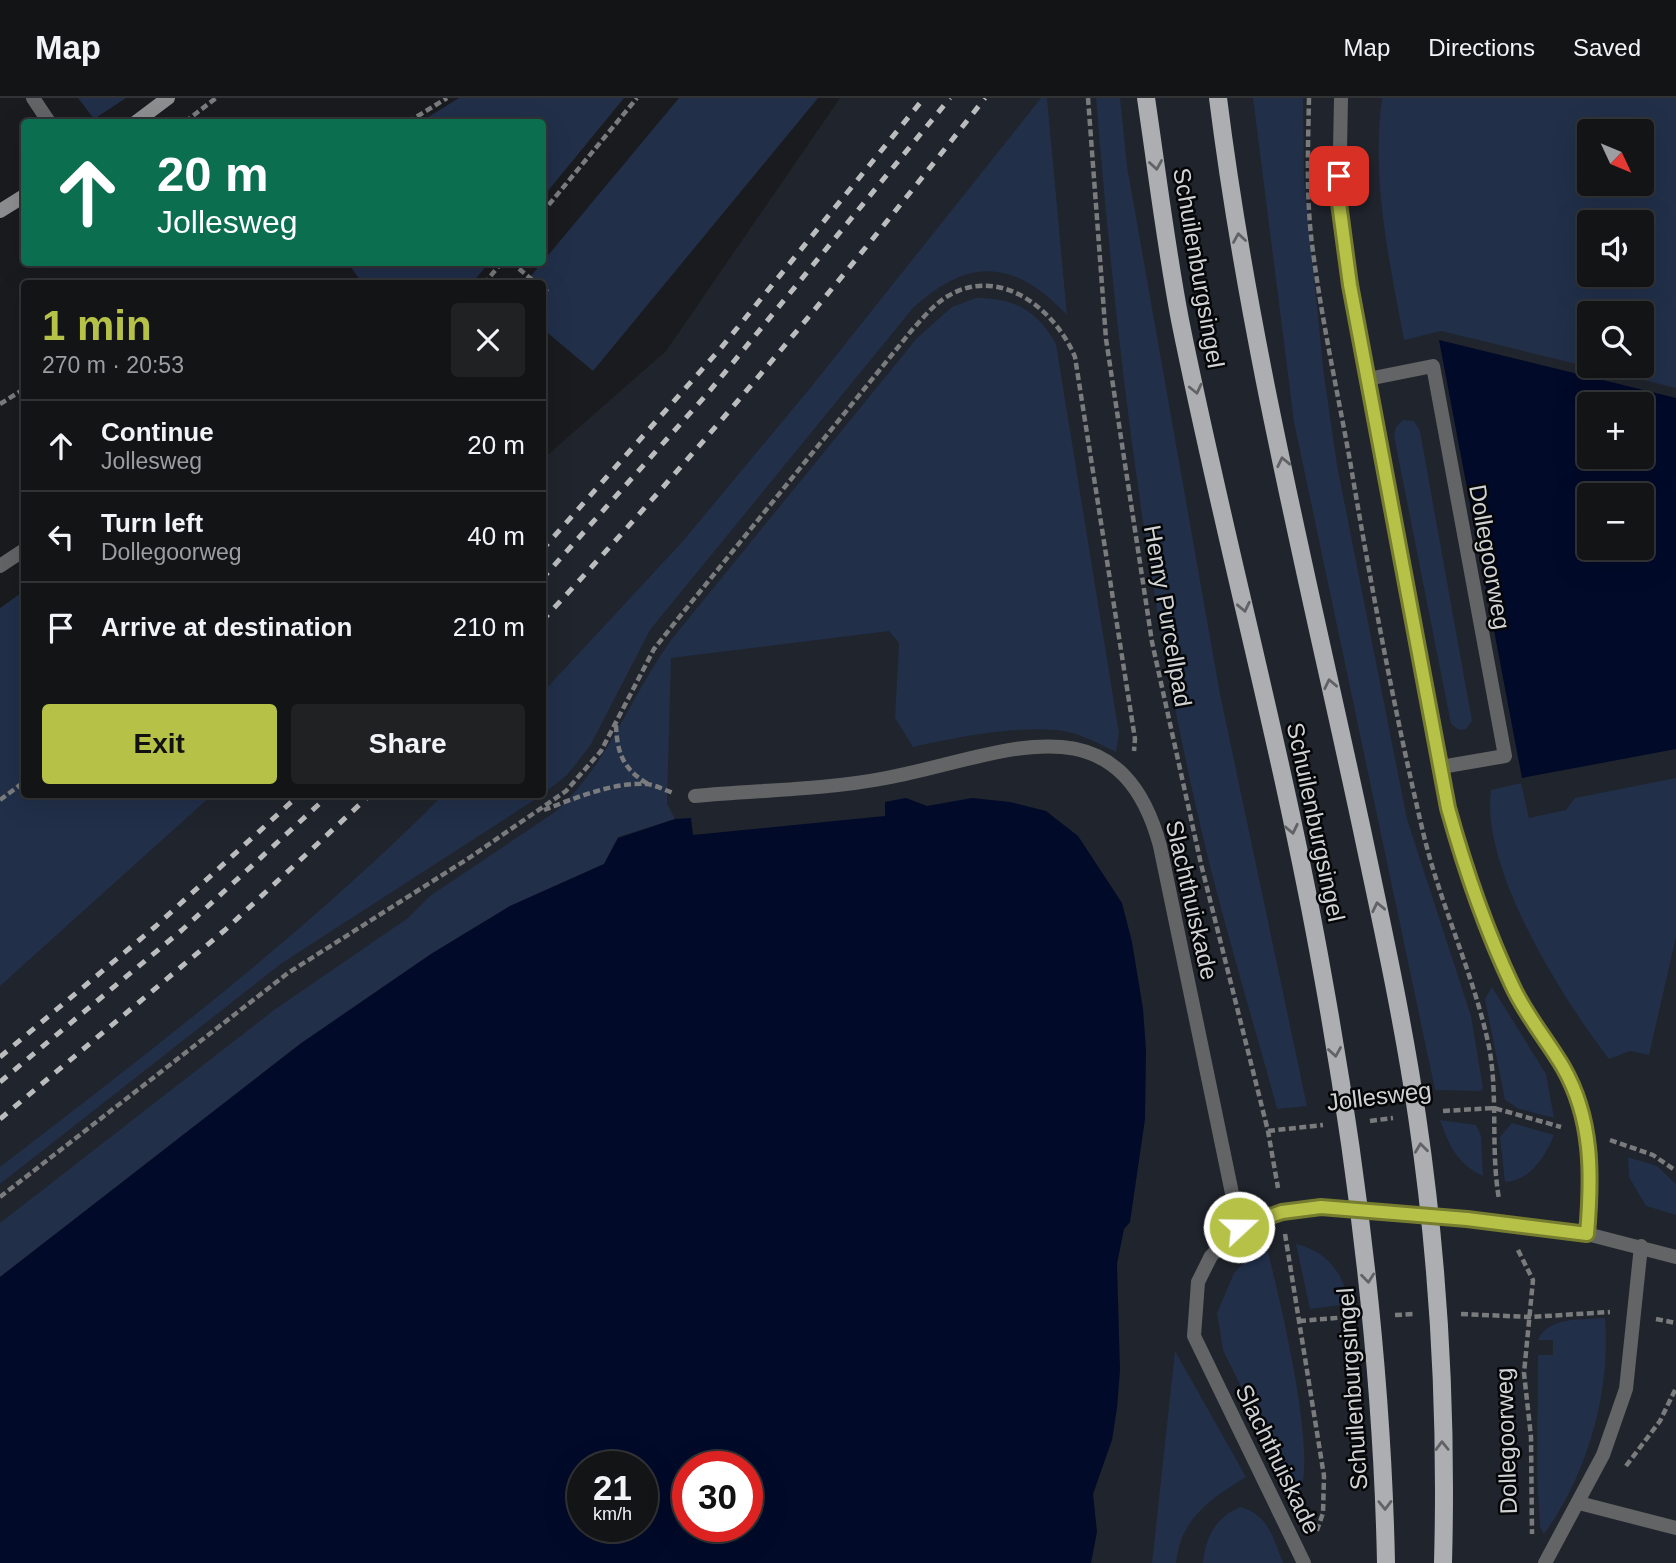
<!DOCTYPE html>
<html lang="en">
<head>
<meta charset="utf-8">
<style>
	:root { --surface:#131416; --page:#202123; --text:#f1f3f6; --muted:#9d9ea1; --line:#323335; --accent:#b6c148 }
	body { margin:0; font-family:Arial,sans-serif; background:var(--page); color:var(--text); height:100vh; display:flex; flex-direction:column; font-size:26px; white-space:nowrap }
	* { box-sizing:border-box; margin:0 }
	p { font-size:23px; color:var(--muted) }
	.icon { flex:none; width:38px; height:38px; fill:none; stroke:currentColor; stroke-width:2; stroke-linecap:round; stroke-linejoin:round }
	.map { position:relative; flex:1; overflow:hidden }
	.side { position:absolute; left:21px; top:182px; width:525px; height:518px; display:flex; flex-direction:column; background:var(--surface); border-radius:7px; box-shadow:0 7px 28px #0002,0 0 0 2px var(--line) }
	.side>* { flex:none }
	.guide { position:absolute; left:21px; top:21px; width:525px; height:147px; border-radius:7px; box-shadow:0 7px 28px #0002,0 0 0 2px var(--line); background:#0b6e4f; color:#fff; overflow:hidden }
	.needle { width:46px; rotate:134deg }
	.buttons { position:absolute; left:1577px; top:21px; display:grid; gap:14px }
	.buttons a { display:grid; place-items:center; width:77px; height:77px; border-radius:7px; background:var(--surface); box-shadow:0 7px 28px #0002,0 0 0 2px var(--line); font-size:35px }
	.speed { position:absolute; left:567px; top:1353px; display:flex; gap:14px; font-size:35px; font-weight:700; text-align:center }
	.speed>* { display:grid; place-content:center; width:91px; height:91px; border-radius:50%; background:var(--surface); box-shadow:0 7px 28px #0002,0 0 0 2px var(--line); line-height:1 }
	.speed small { font-size:18px; font-weight:400 }
	.speed .limit { border:10px solid #d22; background:#fff; color:#111 }
	.pin { position:absolute; display:grid; place-items:center; width:60px; height:60px; color:#fff; margin:-30px; border-radius:14px; box-shadow:0 4px 10px #0006 }
	.me { position:absolute; width:77px; margin:-38px; rotate:69deg; stroke-linejoin:round; filter:drop-shadow(0 0 5px #0008) }
	.turn { display:flex; align-items:center; gap:24px; height:147px; padding:0 21px; font-size:32px }
	.turn .icon { width:91px; height:91px; stroke-width:2.5 }
	.turn b { display:block; font-size:49px; line-height:60px }
	.round { display:grid; place-items:center; flex:none; width:74px; height:74px; border-radius:7px; background:var(--page) }
	.headline { display:flex; align-items:center; justify-content:space-between; height:119px; padding:0 21px }
	h1 { font-size:42px; font-weight:700; line-height:52px; color:var(--accent) }
	.button { display:flex; gap:14px; margin-top:auto; padding:14px 21px }
	.button a { flex:1; height:80px; border-radius:7px; background:var(--accent); color:#111; font-size:28px; font-weight:700; line-height:80px; text-align:center }
	.button a+a { background:var(--page); color:var(--text) }
	ul { padding:0; list-style:none }
	li { display:flex; align-items:center; gap:21px; height:91px; padding:0 21px; border-top:2px solid var(--line) }
	li div { flex:1 }
	li b { display:block; font-size:26px }
	li em { font-style:normal }
	header { display:flex; align-items:center; gap:42px; box-sizing:border-box; height:98px; padding:0 35px; background:var(--surface); border-bottom:2px solid var(--line) }
	header strong { font-size:33px }
	nav { display:flex; gap:38px; margin-inline-start:auto; font-size:24px }
	.map>svg:first-child { display:block }
	.built { fill:#20242c; fill-rule:evenodd }
	.green { fill:#212f49; fill-rule:evenodd }
	.water { fill:#010a29; fill-rule:evenodd }
	.lines { fill:none; stroke-linecap:round; stroke-linejoin:round }
	.path { stroke:#797b7d; stroke-width:4.5; stroke-dasharray:7 3.5; stroke-linecap:butt }
	.street { stroke:#636465; stroke-width:14 }
	.secondary { stroke:#8c8e90; stroke-width:14 }
	.primary { stroke:#acaeb2; stroke-width:18 }
	.rail { stroke:#babcbe; stroke-width:5; stroke-dasharray:9 9; stroke-linecap:butt }
	.oneway { stroke:#616265 }
	.route-casing { stroke:#767d2f; stroke-width:18 }
	.route { stroke:#b6c148; stroke-width:12 }
	.labels { text-anchor:middle; dominant-baseline:central; stroke-width:5; stroke-linejoin:round; paint-order:stroke }
	.street-label { font-size:24px; fill:#d0d2d4; stroke:#050607 }
</style>
</head>
<body>
<header>
<strong>Map</strong>
<nav><a>Map</a><a>Directions</a><a>Saved</a></nav>
</header>
<div class="map">
<svg width="1676" height="1465" viewBox="0 0 1676 1465">
	<rect width="100%" height="100%" fill="#191b1e"/>
	<path class="built" d="M840,0H1676V1465H0V838L161,697L542,696L543,361L666,253ZM1589,33H1642V86H1589ZM1589,124H1642V177H1589ZM1589,215H1642V268H1589ZM1589,306H1642V359H1589ZM1589,397H1642V450H1589ZM583,1368H642V1428H583ZM688,1368H747V1428H688Z"/>
	<path class="green" d="M78,0H126L94,21Z
		M459,0H624L543,99L542,24H420Z
		M679,0H818L593,273L543,231L542,186L525,185Z
		M1041,0H1047L1067,217C1014,161 969,159 913,210L650,532L590,648L567,677L543,696V594L683,443L811,289Z
		M1096,0H1120L1127,68L1220,596L1307,1008L1277,1011C1252,918 1223,825 1201,731C1145,491 1116,246 1096,0Z
		M1253,0H1303L1304,80L1324,277L1337,367L1407,721L1471,918L1483,990L1480,993L1435,992L1294,324Z
		M1382,0H1676V290L1441,233L1404,242C1389,162 1371,81 1382,0ZM1589,33H1642V86H1589ZM1589,124H1642V177H1589ZM1589,215H1642V268H1589Z
		M348,165H489L471,186L362,185Z
		M976,200C1014,200 1037,212 1056,246L1119,635L1116,654C1096,644 1076,633 1054,632C1013,628 953,640 913,649L895,620L899,545L889,533L671,560L667,706L675,721L618,739L604,766L510,808L431,856L300,946L0,1179V1125L274,912L408,820L430,798L555,714C610,664 629,600 671,542L917,240L952,209Z
		M1403,322L1414,323L1420,333L1472,623L1466,631L1459,632L1451,626L1394,338L1396,329Z
		M24,493V696L212,697L0,888V510Z
		M1676,680V839L1649,957L1630,953L1609,961C1562,900 1480,770 1491,692L1521,685L1529,720L1566,712L1575,700Z
		M443,697H542L282,865L0,1086V1069C153,951 307,834 443,697Z
		M1492,889L1546,976L1554,1020L1519,1011L1505,1002L1485,901Z
		M1440,1022L1476,1027L1481,1038L1483,1078C1457,1066 1449,1047 1440,1022Z
		M1512,1025L1554,1037C1545,1059 1530,1083 1505,1084L1500,1039Z
		M1628,1059L1657,1068L1676,1086V1117L1646,1108L1629,1079Z
		M1296,1146C1326,1153 1345,1175 1348,1206L1310,1211Z
		M1267,1150C1277,1190 1323,1374 1296,1401L1223,1252L1217,1215L1234,1175L1250,1158Z
		M1605,1220C1611,1293 1588,1376 1544,1436L1540,1429L1537,1377L1538,1257H1553V1242H1538C1548,1218 1582,1222 1605,1220Z
		M1175,1253L1246,1379C1210,1401 1181,1420 1176,1465H1152Z
		M1241,1409C1269,1418 1273,1439 1283,1465H1203C1205,1440 1216,1418 1241,1409Z"/>
	<path class="water" d="M1439,242L1676,300V651L1522,680ZM1589,306H1642V359H1589ZM1589,397H1642V450H1589Z
		M906,700L927,708L972,700L1010,704L1046,713L1078,738L1122,805L1132,844L1143,911L1146,952L1145,1021L1130,1124L1124,1131L1117,1166L1120,1272L1117,1310L1112,1342L1093,1396L1097,1434L1091,1465H0V1179L300,946L431,856L510,808L604,766L618,740L675,721L691,720L693,737L885,718V704ZM583,1368H642V1428H583ZM688,1368H747V1428H688Z"/>
	<g class="lines">
		<path class="path" d="M1088,0L1106,241L1152,544L1201,766L1268,1033L1278,1090
			M1309,0C1308,49 1306,98 1312,146C1321,219 1337,291 1350,363C1371,487 1394,612 1423,734C1440,806 1472,872 1488,944C1499,995 1490,1049 1499,1101
			M185,24L216,0
			M408,24L447,0
			M542,115L637,0
			M511,164L537,186
			M484,186L502,164
			M542,190L548,194
			M0,306L24,291
			M616,627C617,655 623,671 648,686
			M0,702L24,684
			M544,712C575,700 613,684 647,686C655,687 665,692 673,695
			M1443,1013L1494,1010L1561,1029
			M1370,1023L1393,1020
			M1268,1033L1323,1027
			M1610,1042L1653,1057L1676,1073
			M0,1099L288,875L469,760L566,693L601,653L654,551L681,517L912,232C923,220 934,206 948,198C1000,167 1055,211 1075,259L1135,641L1134,653
			M1285,1136L1324,1378L1323,1415L1316,1435
			M1518,1152L1533,1182L1524,1275L1531,1339L1532,1436
			M1461,1216L1530,1219L1610,1214
			M1395,1217L1414,1216
			M1656,1221L1676,1225
			M1299,1223L1348,1219
			M1626,1368L1660,1323L1676,1290"/>
		<path class="street" d="M33,0L49,24
			M1341,0L1339,105L1350,187L1448,710C1465,771 1485,830 1512,887C1526,916 1547,942 1563,969C1594,1021 1592,1078 1587,1136
			M1368,281L1433,268L1505,658L1441,669
			M0,468L24,452
			M695,698C758,692 824,692 886,680C996,660 1118,593 1160,748L1239,1129
			M1579,1405L1676,1430
			M1304,1465L1194,1238L1198,1184L1211,1158L1239,1129L1282,1113L1321,1109L1525,1127L1587,1136L1676,1159
			M1545,1465L1603,1357L1626,1291L1641,1148"/>
		<path class="secondary" d="M136,24L168,0
			M0,113L24,98"/>
		<path class="primary" d="M1146,0C1157,74 1166,149 1180,222C1224,441 1284,658 1323,879C1358,1073 1382,1268 1386,1465
			M1218,0C1249,247 1310,489 1362,732C1382,827 1403,922 1417,1018C1439,1166 1447,1316 1443,1465"/>
		<path class="rail" d="M542,452L721,250L924,0
			M542,481L708,295L950,0
			M542,523C698,355 844,180 985,0
			M0,959L156,828L300,696
			M0,984L182,832L330,696
			M0,1021L225,832L371,696"/>
	</g>
	<defs><path id="oneway-chevron" d="M-2-3.5L2.5 0L-2 3.5" fill="none" stroke-width="1.6" stroke-linecap="round" stroke-linejoin="round" transform="scale(1.75)"/></defs>
	<g class="oneway">
		<use href="#oneway-chevron" transform="translate(1156 67) rotate(81)"/>
		<use href="#oneway-chevron" transform="translate(1239 140) rotate(-99)"/>
		<use href="#oneway-chevron" transform="translate(1196 291) rotate(77)"/>
		<use href="#oneway-chevron" transform="translate(1283 364) rotate(-102)"/>
		<use href="#oneway-chevron" transform="translate(1244 509) rotate(78)"/>
		<use href="#oneway-chevron" transform="translate(1330 586) rotate(-102)"/>
		<use href="#oneway-chevron" transform="translate(1292 731) rotate(78)"/>
		<use href="#oneway-chevron" transform="translate(1378 809) rotate(-102)"/>
		<use href="#oneway-chevron" transform="translate(1335 954) rotate(81)"/>
		<use href="#oneway-chevron" transform="translate(1421 1050) rotate(-97)"/>
		<use href="#oneway-chevron" transform="translate(1368 1180) rotate(84)"/>
		<use href="#oneway-chevron" transform="translate(1442 1348) rotate(-91)"/>
		<use href="#oneway-chevron" transform="translate(1385 1407) rotate(89)"/>
	</g>
	<g class="lines">
		<defs>
			<path id="route" d="M1239,1129L1282,1114L1321,1109L1467,1121L1587,1136C1592,1078 1593,1021 1563,969C1547,942 1525,916 1512,887C1485,830 1465,771 1448,710L1350,187L1339,105V78"/>
		</defs>
		<use href="#route" class="route-casing"/>
		<use href="#route" class="route"/>
	</g>
	<g class="labels">
		<g class="street-label">
			<text transform="translate(1199 170) rotate(80)">Schuilenburgsingel</text>
			<text transform="translate(1490 459) rotate(80)">Dollegoorweg</text>
			<text transform="translate(1168 518) rotate(80)">Henry Purcellpad</text>
			<text transform="translate(1316 724) rotate(78)">Schuilenburgsingel</text>
			<text transform="translate(1192 802) rotate(77)">Slachthuiskade</text>
			<text transform="translate(1379 998) rotate(-7)">Jollesweg</text>
			<text transform="translate(1352 1291) rotate(-94)">Schuilenburgsingel</text>
			<text transform="translate(1506 1343) rotate(-92)">Dollegoorweg</text>
			<text transform="translate(1278 1361) rotate(64)">Slachthuiskade</text>
		</g>
	</g>
</svg>
<div class="buttons">
<a><svg class="needle" viewBox="-14 -14 28 28"><path d="M0-13l5 13h-10z" fill="#e53935"/><path d="M0 13l5-13h-10z" fill="#9d9ea1"/></svg></a>
<a><svg class="icon" aria-label="sound" viewBox="0 0 24 24"><path d="M4 9h4l5-4v14l-5-4H4zM17 9q2 3 0 6"/></svg></a>
<a><svg class="icon" aria-label="search" viewBox="0 0 24 24"><circle cx="10" cy="10" r="6"/><path d="M15 15l6 6"/></svg></a>
<a>+</a>
<a>−</a>
</div>
<div class="speed"><div>21<small>km/h</small></div><div class="limit">30</div></div>
<div class="pin" style="left:1339px;top:78px;background:#d93025"><svg class="icon" aria-label="arrive" viewBox="0 0 24 24"><path d="M6 21V4h12l-3 4 3 4H6"/></svg></div>
<svg class="me" style="left:1239px;top:1129px" viewBox="-20 -20 40 40"><circle r="17" fill="#b6c148" stroke="#fff" stroke-width="3"/><path d="M0-11L8 9 0 5-8 9z" fill="#fff"/></svg>
<div class="guide">
<div class="turn"><svg class="icon" aria-label="ahead" viewBox="0 0 24 24"><path d="M12 20V5M6 11l6-6 6 6"/></svg><div><b>20 m</b>Jollesweg</div></div>
</div>
<section class="side">
<div class="headline"><div><h1>1 min</h1><p>270 m · 20:53</p></div><a class="round"><svg class="icon" aria-label="close" viewBox="0 0 24 24"><path d="M6 6l12 12M18 6L6 18"/></svg></a></div>
<ul>
<li><svg class="icon" aria-label="ahead" viewBox="0 0 24 24"><path d="M12 20V5M6 11l6-6 6 6"/></svg><div><b>Continue</b><p>Jollesweg</p></div><em>20 m</em></li>
<li><svg class="icon" aria-label="left" viewBox="0 0 24 24"><path d="M17 20v-9H6M10 6l-5 5 5 5"/></svg><div><b>Turn left</b><p>Dollegoorweg</p></div><em>40 m</em></li>
<li><svg class="icon" aria-label="arrive" viewBox="0 0 24 24"><path d="M6 21V4h12l-3 4 3 4H6"/></svg><div><b>Arrive at destination</b></div><em>210 m</em></li>
</ul>
<div class="button"><a>Exit</a><a>Share</a></div>
</section>
</div>
</body>
</html>
